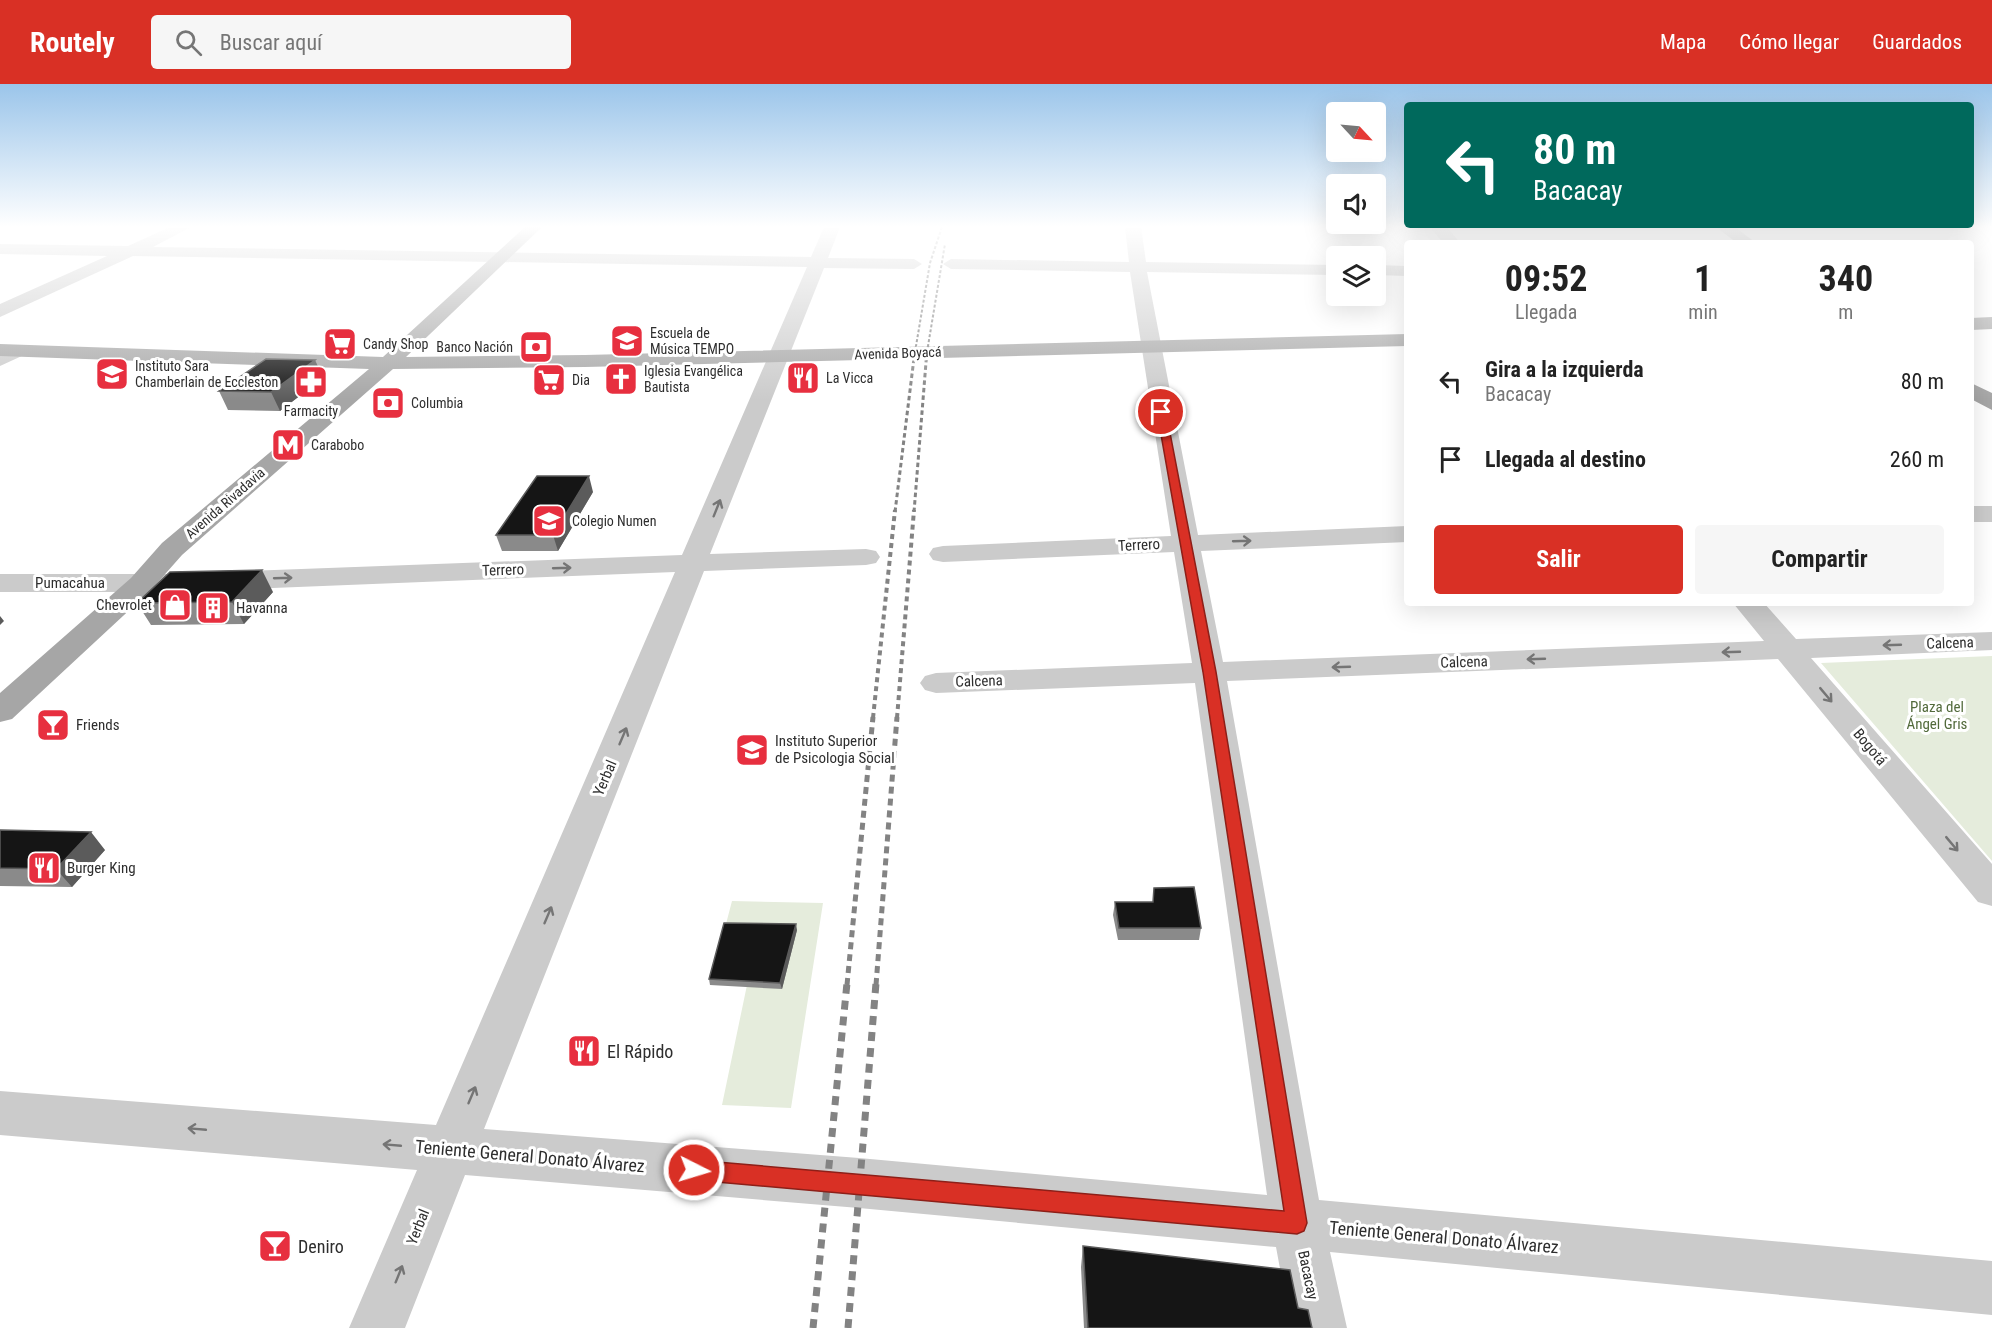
<!DOCTYPE html>
<html lang="es">
<head>
<meta charset="utf-8">
<style>
	:root { --surface:#fff; --page:#f6f6f6; --text:#222; --muted:#767676; --accent:#d93025 }
	body { margin:0; font-family:"Roboto Condensed",sans-serif; background:var(--page); color:var(--text); height:100vh; display:flex; flex-direction:column; font-size:22px; white-space:nowrap }
	* { box-sizing:border-box; margin:0 }
	p { font-size:20px; color:var(--muted) }
	.icon { flex:none; width:33px; height:33px; fill:none; stroke:currentColor; stroke-width:2; stroke-linecap:round; stroke-linejoin:round }
	.map { position:relative; flex:1; overflow:hidden }
	.drawer { position:absolute; left:1404px; top:156px; width:570px; height:366px; display:flex; flex-direction:column; background:var(--surface); border-radius:6px; box-shadow:0 6px 24px #0002 }
	.drawer>* { flex:none }
	.banner { position:absolute; left:1404px; top:18px; width:570px; height:126px; border-radius:6px; box-shadow:0 6px 24px #0002; background:#00695c; color:#fff; overflow:hidden }
	.needle { width:39px; rotate:116deg }
	.controls { position:absolute; left:1326px; top:18px; display:grid; gap:12px }
	.controls a { display:grid; place-items:center; width:60px; height:60px; border-radius:6px; background:var(--surface); box-shadow:0 6px 24px #0002; font-size:30px }
	.pin { position:absolute; display:grid; place-items:center; width:51px; height:51px; color:#fff; margin:-26px; border:3px solid #fff; border-radius:50%; box-shadow:0 2px 6px #0007 }
	.me { position:absolute; width:66px; margin:-33px; rotate:95deg; stroke-linejoin:round; filter:drop-shadow(0 0 4px #0008) }
	.turn { display:flex; align-items:center; gap:21px; height:126px; padding:0 30px; font-size:27px }
	.turn .icon { width:78px; height:78px; stroke-width:2.5 }
	.turn b { display:block; font-size:42px; line-height:51px }
	.eta { display:flex; justify-content:space-evenly; align-items:center; height:102px; text-align:center }
	.eta b { font-size:36px; font-weight:700; line-height:42px }
	.button { display:flex; gap:12px; margin-top:auto; padding:12px 30px }
	.button a { flex:1; height:69px; border-radius:6px; background:var(--accent); color:#fff; font-size:24px; font-weight:700; line-height:69px; text-align:center }
	.button a+a { background:var(--page); color:var(--text) }
	ul { padding:0; list-style:none }
	li { display:flex; align-items:center; gap:18px; height:78px; padding:0 30px }
	li div { flex:1 }
	li b { display:block; font-size:22px }
	li em { font-style:normal }
	header { display:flex; align-items:center; gap:36px; box-sizing:border-box; height:84px; padding:0 30px; background:var(--accent); color:#fff }
	header strong { font-size:28px }
	nav { display:flex; gap:33px; margin-inline-start:auto; font-size:21px }
	.search { width:420px; height:54px; background:var(--page); display:flex; align-items:center; gap:15px; box-sizing:border-box; padding:0 21px; border-radius:6px; color:var(--muted); font-size:22px }
	.map>svg:first-child { display:block }
	.green { fill:#e5ecdc }
	.lines { fill:none; stroke-linecap:round; stroke-linejoin:round }
	.minor { fill:#cbcbcb; fill-rule:evenodd }
	.major { fill:#a6a6a6; fill-rule:evenodd }
	.rail-far4 { stroke:#838383; stroke-width:2; stroke-dasharray:3 2; stroke-linecap:butt }
	.rail-far3 { stroke:#838383; stroke-width:3; stroke-dasharray:4.5 3; stroke-linecap:butt }
	.rail-far2 { stroke:#838383; stroke-width:4; stroke-dasharray:5 4; stroke-linecap:butt }
	.rail-far1 { stroke:#838383; stroke-width:5; stroke-dasharray:7 5; stroke-linecap:butt }
	.rail { stroke:#838383; stroke-width:7; stroke-dasharray:9 7; stroke-linecap:butt }
	.wall { fill:#8a8a8a }
	.shaded-wall { fill:#5b5b5b }
	.building { fill:#151515; stroke:#5b5b5b; stroke-width:1.5 }
	.oneway { stroke:#757575 }
	.route { fill:#d93025; stroke:#8d1f18; stroke-width:1.5 }
	.labels { text-anchor:middle; dominant-baseline:central; stroke-width:6; stroke-linejoin:round; paint-order:stroke }
	.far-poi-label { font-size:14px; fill:#2e2e2e; stroke:#fff; text-anchor:start }
	.far-street-label { font-size:14px; fill:#2e2e2e; stroke:#fff }
	.street-label { font-size:15px; fill:#2e2e2e; stroke:#fff }
	.poi-label { font-size:15px; fill:#2e2e2e; stroke:#fff; text-anchor:start }
	.park-label { font-size:15px; fill:#526a3b; stroke:#fff }
	.near-poi-label { font-size:18px; fill:#2e2e2e; stroke:#fff; text-anchor:start }
	.near-street-label { font-size:18px; fill:#2e2e2e; stroke:#fff }
</style>
</head>
<body>
<header>
<strong>Routely</strong>
<div class="search"><svg class="icon" aria-label="search" viewBox="0 0 24 24"><circle cx="10" cy="10" r="6"/><path d="M15 15l6 6"/></svg>Buscar aquí</div>
<nav><a>Mapa</a><a>Cómo llegar</a><a>Guardados</a></nav>
</header>
<div class="map">
<svg width="1992" height="1244" viewBox="0 0 1992 1244">
	<rect width="100%" height="100%" fill="#fff"/>
	<path class="green" d="M1992,572V777L1821,579Z
		M732,817L823,819L791,1024L722,1021L747,901H710Z"/>
	<g class="lines">
		<path class="minor" d="M170,143H191L153,163L811,173L824,143H840L828,174L914,175L922,180L914,185L824,184L710,470L866,465L876,467L880,473L876,479L866,481L704,487L484,1045L859,1074L1267,1111L1195,599L936,609L925,606L920,599L925,592L936,589L1192,579L1174,468L943,478L933,476L929,470L933,464L943,462L1171,452L1130,188L951,185L943,180L951,175L1129,178L1125,143H1141L1146,178L1336,181V191L1147,188L1198,451L1407,442V458L1201,467L1223,578L1764,557L1733,519H1764L1796,555L1992,548V566L1811,574L1992,780V822L1978,818L1778,575L1227,597L1319,1116L1992,1177V1231L1330,1168L1347,1244H1291L1276,1163L859,1124L465,1091L405,1244H349L417,1086L0,1051V1007L436,1041L675,488L221,506L211,503L207,497L211,491L221,488L682,471L807,183L133,172L0,233V220L107,172L0,170V160L128,162Z
			M1430,143H1447L1460,159H1443Z
			M1376,181L1407,182V192L1376,191Z
			M17,261L24,263L27,267L24,271L0,282V268Z
			M1971,422H1992V438H1971Z
			M0,490H169L179,493L183,499L179,505L169,508H0Z"/>
		<path class="major" d="M525,143H542L406,273L585,271L1407,250V262L585,283L393,285L182,471L151,506L12,635L0,638V609L131,494L162,459L369,285L0,272V260L383,273Z
			M1716,143H1735L1756,159H1737Z
			M1992,233V245L1971,246V234Z
			M1971,299L1992,309V326L1971,315Z"/>
		<path class="rail-far4" d="M915,268L930,179L942,143
			M927,268L945,160"/>
		<path class="rail-far3" d="M895,428L915,266
			M914,428L927,266"/>
		<path class="rail-far2" d="M873,634L895,426
			M897,634L914,426"/>
		<path class="rail-far1" d="M847,901L873,633
			M876,901L897,633"/>
		<path class="rail" d="M813,1244L847,899
			M848,1244L876,899"/>
	</g>
	<path class="wall" d="M315,276L323,294L280,327L228,326L219,307Z
		M593,408L558,467H502L496,451Z
		M273,508L244,540L151,541L137,519Z
		M0,746L105,766L72,803L0,802Z
		M1115,818L1201,844L1199,856H1118L1113,831Z
		M797,846L782,905L710,901L709,895Z
		M1083,1162L1298,1224L1312,1244H1084L1081,1183Z"/>
	<path class="shaded-wall" d="M315,276L323,294L280,327L271,308Z
		M589,392L593,408L558,467L553,451Z
		M262,486L273,508L244,540L232,518Z
		M0,532L4,537L0,541Z
		M91,748L105,766L72,803L56,785Z
		M796,840L797,846L782,905L780,899Z"/>
	<path class="building" d="M266,275L315,276L271,308L219,307Z
		M537,392H589L553,451H496Z
		M262,486L232,518L137,519L170,488Z
		M0,746L91,748L56,785L0,784Z
		M1194,803L1201,844H1119L1115,818H1153L1154,804Z
		M724,839L796,840L780,899L709,895Z
		M1083,1162L1290,1186L1298,1224L1308,1226L1312,1244H1088Z"/>
	<defs><path id="oneway-shaft" d="M-6 0H5M1.5-3L5.5 0L1.5 3" fill="none" stroke-width="1.6" stroke-linecap="round" stroke-linejoin="round" transform="scale(1.5)"/></defs>
	<g class="oneway">
		<use href="#oneway-shaft" transform="translate(717 424) rotate(-68)"/>
		<use href="#oneway-shaft" transform="translate(1242 457) rotate(-2)"/>
		<use href="#oneway-shaft" transform="translate(562 484) rotate(-2)"/>
		<use href="#oneway-shaft" transform="translate(283 494) rotate(-2)"/>
		<use href="#oneway-shaft" transform="translate(1892 561) rotate(178)"/>
		<use href="#oneway-shaft" transform="translate(1731 568) rotate(178)"/>
		<use href="#oneway-shaft" transform="translate(1536 575) rotate(178)"/>
		<use href="#oneway-shaft" transform="translate(1341 583) rotate(178)"/>
		<use href="#oneway-shaft" transform="translate(1826 611) rotate(50)"/>
		<use href="#oneway-shaft" transform="translate(623 652) rotate(-67)"/>
		<use href="#oneway-shaft" transform="translate(1952 760) rotate(50)"/>
		<use href="#oneway-shaft" transform="translate(548 831) rotate(-67)"/>
		<use href="#oneway-shaft" transform="translate(472 1011) rotate(-67)"/>
		<use href="#oneway-shaft" transform="translate(197 1045) rotate(-175)"/>
		<use href="#oneway-shaft" transform="translate(392 1061) rotate(-175)"/>
		<use href="#oneway-shaft" transform="translate(399 1190) rotate(-68)"/>
	</g>
	<linearGradient id="sky" x2="0" y2="1"><stop stop-color="#9bc5ea"/><stop offset="0.45" stop-color="#fff"/><stop offset="1" stop-color="#fff" stop-opacity="0"/></linearGradient>
	<rect width="1992" height="317" fill="url(#sky)"/>
	<path class="route" d="M1161,325L1166,328L1216,588L1307,1139L1304,1147L1297,1150L694,1096L687,1093L684,1086L687,1079L694,1076L1284,1127L1203,588L1157,328Z"/>
	<defs>
		<symbol id="university-square" viewBox="-11 -11 22 22"><rect x="-9" y="-9" width="18" height="18" rx="4" fill="#e72f3f" stroke="#fff"/><path d="M0-5L7-2L0 1L-7-2ZM-4 1L0 2.5L4 1V4Q0 6-4 4Z" fill="#fff"/></symbol>
		<symbol id="supermarket-square" viewBox="-11 -11 22 22"><rect x="-9" y="-9" width="18" height="18" rx="4" fill="#e72f3f" stroke="#fff"/><path d="M-6-5.5h2.5l.6 2H6L4.5 2H-2.5L-4.4-4H-6ZM-1.5 3.2a1.3 1.3 0 1 0 .1 0ZM3 3.2a1.3 1.3 0 1 0 .1 0Z" fill="#fff"/></symbol>
		<symbol id="bank-square" viewBox="-11 -11 22 22"><rect x="-9" y="-9" width="18" height="18" rx="4" fill="#e72f3f" stroke="#fff"/><path d="M-6-4H6V4H-6ZM0-2.3a2.3 2.3 0 1 0 0 4.6a2.3 2.3 0 1 0 0-4.6Z" fill="#fff"/></symbol>
		<symbol id="school-square" viewBox="-11 -11 22 22"><rect x="-9" y="-9" width="18" height="18" rx="4" fill="#e72f3f" stroke="#fff"/><path d="M0-5L7-2L0 1L-7-2ZM-4 1L0 2.5L4 1V4Q0 6-4 4Z" fill="#fff"/></symbol>
		<symbol id="restaurant-square" viewBox="-11 -11 22 22"><rect x="-9" y="-9" width="18" height="18" rx="4" fill="#e72f3f" stroke="#fff"/><path d="M-5-6h1v4h1v-4h1v4h1v-4h1v5L-1.5 .5V6h-2V.5L-5-1ZM5-6V6H3V1.5H1.5Q1.5-4 5-6Z" fill="#fff"/></symbol>
		<symbol id="church-square" viewBox="-11 -11 22 22"><rect x="-9" y="-9" width="18" height="18" rx="4" fill="#e72f3f" stroke="#fff"/><path d="M-1.2-6h2.4v3.5h3.3v2.4h-3.3V6h-2.4V-.1h-3.3v-2.4h3.3Z" fill="#fff"/></symbol>
		<symbol id="pharmacy-square" viewBox="-11 -11 22 22"><rect x="-9" y="-9" width="18" height="18" rx="4" fill="#e72f3f" stroke="#fff"/><path d="M-2-6h4v4h4v4h-4v4h-4v-4h-4v-4h4Z" fill="#fff"/></symbol>
		<symbol id="metro-square" viewBox="-11 -11 22 22"><rect x="-9" y="-9" width="18" height="18" rx="4" fill="#e72f3f" stroke="#fff"/><path d="M-5.5 5V-5H-3L0 0L3-5H5.5V5H3V-.5L0 4L-3-.5V5Z" fill="#fff"/></symbol>
		<symbol id="shop-square" viewBox="-11 -11 22 22"><rect x="-9" y="-9" width="18" height="18" rx="4" fill="#e72f3f" stroke="#fff"/><path d="M-5-2.5h2.3a2.7 3.5 0 0 1 5.4 0H5L5.5 6h-11ZM-1.5-2.5h3a1.5 2.3 0 0 0-3 0Z" fill="#fff"/></symbol>
		<symbol id="building-square" viewBox="-11 -11 22 22"><rect x="-9" y="-9" width="18" height="18" rx="4" fill="#e72f3f" stroke="#fff"/><path d="M-4-6H4V6H1V3H-1V6H-4ZM-2.5-4.3h1.7v1.8h-1.7ZM.8-4.3h1.7v1.8H.8ZM-2.5-1h1.7V.8h-1.7ZM.8-1h1.7V.8H.8Z" fill="#fff"/></symbol>
		<symbol id="bar-square" viewBox="-11 -11 22 22"><rect x="-9" y="-9" width="18" height="18" rx="4" fill="#e72f3f" stroke="#fff"/><path d="M-6-5H6L.8 .8V4.5H3.5V6h-7V4.5H-.8V.8Z" fill="#fff"/></symbol>
	</defs>
	<g fill-rule="evenodd">
		<use href="#university-square" x="608" y="238" width="38" height="38"/>
		<use href="#supermarket-square" x="321" y="241" width="38" height="38"/>
		<use href="#bank-square" x="517" y="244" width="38" height="38"/>
		<use href="#school-square" x="93" y="271" width="38" height="38"/>
		<use href="#restaurant-square" x="784" y="275" width="38" height="38"/>
		<use href="#church-square" x="602" y="276" width="38" height="38"/>
		<use href="#supermarket-square" x="530" y="277" width="38" height="38"/>
		<use href="#pharmacy-square" x="292" y="279" width="38" height="38"/>
		<use href="#bank-square" x="369" y="300" width="38" height="38"/>
		<use href="#metro-square" x="269" y="342" width="38" height="38"/>
		<use href="#school-square" x="530" y="418" width="38" height="38"/>
		<use href="#shop-square" x="156" y="502" width="38" height="38"/>
		<use href="#building-square" x="194" y="505" width="38" height="38"/>
		<use href="#bar-square" x="34" y="622" width="38" height="38"/>
		<use href="#university-square" x="733" y="647" width="38" height="38"/>
		<use href="#restaurant-square" x="25" y="765" width="38" height="38"/>
		<use href="#restaurant-square" x="565" y="948" width="38" height="38"/>
		<use href="#bar-square" x="256" y="1143" width="38" height="38"/>
	</g>
	<g class="labels">
		<g class="far-poi-label">
			<text x="650" y="249">Escuela de<tspan x="650" dy="16">Música TEMPO</tspan></text>
			<text x="363" y="260">Candy Shop</text>
			<text x="513" y="263" text-anchor="end">Banco Nación</text>
			<text x="135" y="282">Instituto Sara<tspan x="135" dy="16">Chamberlain de Eccleston</tspan></text>
			<text x="644" y="287">Iglesia Evangélica<tspan x="644" dy="16">Bautista</tspan></text>
			<text x="826" y="294">La Vicca</text>
			<text x="572" y="296">Dia</text>
			<text x="411" y="319">Columbia</text>
			<text x="311" y="327" text-anchor="middle">Farmacity</text>
			<text x="311" y="361">Carabobo</text>
			<text x="572" y="437">Colegio Numen</text>
		</g>
		<g class="far-street-label">
			<text transform="translate(898 269) rotate(-2)">Avenida Boyacá</text>
			<text transform="translate(225 419) rotate(-41)">Avenida Rivadavia</text>
		</g>
		<g class="street-label">
			<text transform="translate(1139 461) rotate(-3)">Terrero</text>
			<text transform="translate(503 486) rotate(-2)">Terrero</text>
			<text x="70" y="499">Pumacahua</text>
			<text transform="translate(1950 559) rotate(-2)">Calcena</text>
			<text transform="translate(1464 578) rotate(-2)">Calcena</text>
			<text transform="translate(979 597) rotate(-2)">Calcena</text>
			<text transform="translate(1870 663) rotate(50)">Bogotá</text>
			<text transform="translate(605 694) rotate(-67)">Yerbal</text>
			<text transform="translate(418 1143) rotate(-68)">Yerbal</text>
			<text transform="translate(1308 1191) rotate(78)">Bacacay</text>
		</g>
		<g class="poi-label">
			<text x="152" y="521" text-anchor="end">Chevrolet</text>
			<text x="236" y="524">Havanna</text>
			<text x="76" y="641">Friends</text>
			<text x="775" y="657">Instituto Superior<tspan x="775" dy="17">de Psicologia Social</tspan></text>
			<text x="67" y="784">Burger King</text>
		</g>
		<g class="park-label">
			<text x="1937" y="623">Plaza del<tspan x="1937" dy="17">Ángel Gris</tspan></text>
		</g>
		<g class="near-poi-label">
			<text x="607" y="967">El Rápido</text>
			<text x="298" y="1162">Deniro</text>
		</g>
		<g class="near-street-label">
			<text transform="translate(530 1072) rotate(5)">Teniente General Donato Álvarez</text>
			<text transform="translate(1444 1153) rotate(5)">Teniente General Donato Álvarez</text>
		</g>
	</g>
</svg>
<div class="controls">
<a><svg class="needle" viewBox="-14 -14 28 28"><path d="M0-13l5 13h-10z" fill="#e53935"/><path d="M0 13l5-13h-10z" fill="#767676"/></svg></a>
<a><svg class="icon" aria-label="sound" viewBox="0 0 24 24"><path d="M4 9h4l5-4v14l-5-4H4zM17 9q2 3 0 6"/></svg></a>
<a><svg class="icon" aria-label="layers" viewBox="0 0 24 24"><path d="M12 4l9 5-9 5-9-5zM3 14l9 5 9-5"/></svg></a>
</div>
<div class="pin" style="left:1161px;top:328px;background:#d93025"><svg class="icon" aria-label="arrive" viewBox="0 0 24 24"><path d="M6 21V4h12l-3 4 3 4H6"/></svg></div>
<svg class="me" style="left:694px;top:1086px" viewBox="-20 -20 40 40"><circle r="17" fill="#d93025" stroke="#fff" stroke-width="3"/><path d="M0-11L8 9 0 5-8 9z" fill="#fff"/></svg>
<div class="banner">
<div class="turn"><svg class="icon" aria-label="left" viewBox="0 0 24 24"><path d="M17 20v-9H6M10 6l-5 5 5 5"/></svg><div><b>80 m</b>Bacacay</div></div>
</div>
<section class="drawer">
<div class="eta">
<div><b>09:52</b><p>Llegada</p></div>
<div><b>1</b><p>min</p></div>
<div><b>340</b><p>m</p></div>
</div>
<ul>
<li><svg class="icon" aria-label="left" viewBox="0 0 24 24"><path d="M17 20v-9H6M10 6l-5 5 5 5"/></svg><div><b>Gira a la izquierda</b><p>Bacacay</p></div><em>80 m</em></li>
<li><svg class="icon" aria-label="arrive" viewBox="0 0 24 24"><path d="M6 21V4h12l-3 4 3 4H6"/></svg><div><b>Llegada al destino</b></div><em>260 m</em></li>
</ul>
<div class="button"><a>Salir</a><a>Compartir</a></div>
</section>
</div>
</body>
</html>
